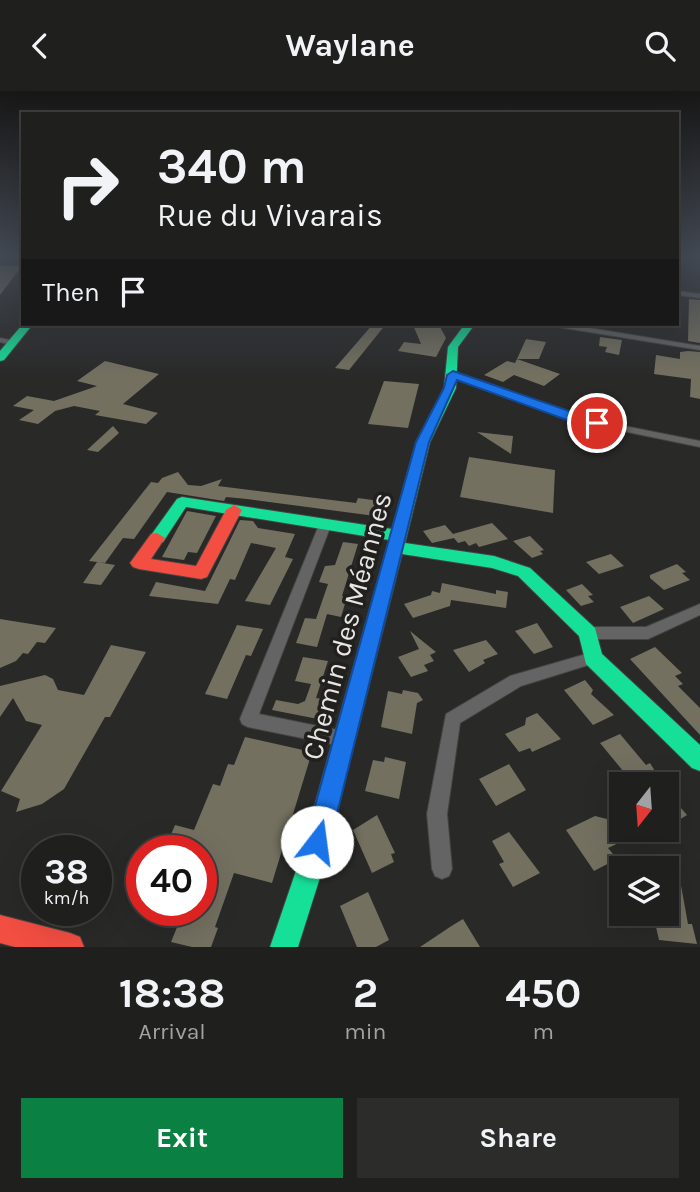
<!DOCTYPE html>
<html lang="en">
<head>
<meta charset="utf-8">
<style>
	:root { --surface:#1f1f1e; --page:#2c2c2b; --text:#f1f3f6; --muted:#a1a2a4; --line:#3c3d3c; --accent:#0b8043 }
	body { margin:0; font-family:Karla,sans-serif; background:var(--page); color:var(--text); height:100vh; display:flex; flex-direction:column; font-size:26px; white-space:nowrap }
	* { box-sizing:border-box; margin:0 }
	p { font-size:23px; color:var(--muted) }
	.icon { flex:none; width:38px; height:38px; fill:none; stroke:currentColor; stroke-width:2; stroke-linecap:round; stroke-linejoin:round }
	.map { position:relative; height:856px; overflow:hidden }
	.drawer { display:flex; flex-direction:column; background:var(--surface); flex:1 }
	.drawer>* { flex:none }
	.hud { position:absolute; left:21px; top:21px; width:658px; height:214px; border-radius:0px; box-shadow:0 7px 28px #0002,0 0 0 2px var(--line); background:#1f1f1e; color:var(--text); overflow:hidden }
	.needle { width:46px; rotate:197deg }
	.controls { position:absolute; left:609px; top:681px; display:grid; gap:14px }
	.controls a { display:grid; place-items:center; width:70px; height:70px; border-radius:0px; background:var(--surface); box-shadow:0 7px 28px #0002,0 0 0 2px var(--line); font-size:35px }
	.speed { position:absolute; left:21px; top:744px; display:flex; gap:14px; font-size:35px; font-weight:700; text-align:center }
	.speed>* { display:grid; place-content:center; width:91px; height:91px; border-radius:50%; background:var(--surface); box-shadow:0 7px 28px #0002,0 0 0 2px var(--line); line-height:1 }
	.speed small { font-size:18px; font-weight:400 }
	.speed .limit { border:10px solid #d22; background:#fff; color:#111 }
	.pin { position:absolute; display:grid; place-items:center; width:60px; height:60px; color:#fff; margin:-30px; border:4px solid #fff; border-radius:50%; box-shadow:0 2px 7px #0007 }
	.me { position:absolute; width:77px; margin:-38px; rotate:15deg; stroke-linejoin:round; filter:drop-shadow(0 0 5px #0008) }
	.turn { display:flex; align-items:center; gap:24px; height:147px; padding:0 21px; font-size:32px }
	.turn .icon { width:91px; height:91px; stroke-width:2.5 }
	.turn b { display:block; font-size:49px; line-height:60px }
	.then { display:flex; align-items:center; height:66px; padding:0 21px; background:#0003; gap:14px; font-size:26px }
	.eta { display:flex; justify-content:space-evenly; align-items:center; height:119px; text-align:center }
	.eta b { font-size:42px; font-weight:700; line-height:49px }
	.cta { display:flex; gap:14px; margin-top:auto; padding:14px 21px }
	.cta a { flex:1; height:80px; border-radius:0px; background:var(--accent); color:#fff; font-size:28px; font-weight:700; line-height:80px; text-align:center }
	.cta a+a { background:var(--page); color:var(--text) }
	header { display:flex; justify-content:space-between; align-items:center; height:91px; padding:0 21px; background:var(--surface); font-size:32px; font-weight:700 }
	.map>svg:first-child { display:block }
	.building { fill:#737060 }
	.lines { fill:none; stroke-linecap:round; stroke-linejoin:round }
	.street-casing { stroke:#444443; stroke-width:2 }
	.fast-casing { stroke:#444443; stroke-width:2 }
	.jam-casing { stroke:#444443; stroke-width:2 }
	.street { fill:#656464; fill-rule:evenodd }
	.fast { fill:#16e098; fill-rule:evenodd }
	.jam { fill:#f24e42; fill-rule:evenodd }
	.route { fill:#1a73e8; stroke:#114b97; stroke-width:2 }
	.labels { text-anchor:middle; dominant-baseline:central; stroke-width:7; stroke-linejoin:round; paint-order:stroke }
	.near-street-label { font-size:28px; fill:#e6e6e4; stroke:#21201d }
</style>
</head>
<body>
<header><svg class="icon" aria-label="back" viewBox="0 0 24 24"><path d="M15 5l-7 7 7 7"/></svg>Waylane<svg class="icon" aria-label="search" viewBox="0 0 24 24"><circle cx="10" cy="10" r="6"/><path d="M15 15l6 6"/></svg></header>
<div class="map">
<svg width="700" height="856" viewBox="0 0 700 856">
	<rect width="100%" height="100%" fill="#292928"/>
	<path class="building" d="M0,175H22L0,204Z
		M689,208L700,209V252L688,250Z
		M373,233H386L349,279L335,277Z
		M413,234H439L446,247L436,266L398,260L404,251L421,253Z
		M600,246L622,249L619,264L605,261L607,256L599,255Z
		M526,248L546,251L539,268H517Z
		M688,260L700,261V308L690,306L691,288L654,283L656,264L680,268V261Z
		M517,268L560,283L544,295L514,284L503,291L484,284L507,270L515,272Z
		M105,270L159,283L123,313L158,322L146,333L95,324L100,320L74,315L55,320L38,333L19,329L34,319L13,315L27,305L54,310L97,295L77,290Z
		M384,290L419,293L408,337L368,333Z
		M113,335L119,342L98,361L87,359Z
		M477,341L513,345L511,363Z
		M469,366L555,379L553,422L460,406Z
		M178,381L188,394L201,395L222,388L218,395L356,412L358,407L380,410L375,425L247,408L226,406L224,410L167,401L134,448L123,447L105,472L89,470L151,391L158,392L162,387Z
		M187,420L216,425L197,462L188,461L184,469L162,466Z
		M240,429L253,430L258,437L295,443L285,466L293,468L270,514L245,510L276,457L251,452L235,489L230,488L218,513L149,505L156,491L205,500Z
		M492,432L508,448L479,456L476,452L469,455L465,450L458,452L454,447L432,452L423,440L445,434L453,443Z
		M530,445L544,459L540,460L543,463L532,467L513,450Z
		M343,451L358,453L342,505L347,506L341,526L327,523L317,556L296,552L305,527L316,528L328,493L319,491L325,475L335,474Z
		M611,463L624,475L599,483L586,471Z
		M97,471L115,474L101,494L83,492Z
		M677,473L686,481L682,482L690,489L664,499L650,487V484Z
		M442,492L496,503V499L508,501L506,517L451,509L450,515L413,527L404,513L431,504L432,500L440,502Z
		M582,493L593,504L588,505L594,511L581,515L566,499Z
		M649,505L664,518L633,532L620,516Z
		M0,528L56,537L45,552L37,551L28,563L23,562L16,570L0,577Z
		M537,532L553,556L534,563L515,540Z
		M237,534L263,538L251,565L246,564L227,608L205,603Z
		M410,540L436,561L430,564L434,570L424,574L428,580L411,586L398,566L419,558Z
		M486,549L498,563L483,569L485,572L469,581L453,559Z
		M111,554L146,561L110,626H105L64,698L42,713L16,721L20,708L1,700L42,634L26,630L13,607L0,626V595L45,584L53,588L58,599L84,604Z
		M655,556L682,582L675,585L683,593L678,595L700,617V644L630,568Z
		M303,566L328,570L316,607L329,609L323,629L272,619L276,609L298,613L305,610L311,593L295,590Z
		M585,589L593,599L591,603L614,624L593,634L564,599Z
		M403,599L418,602L423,609L417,612L412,643L381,636L388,600L402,603Z
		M537,622L561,648L532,661L530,657L519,661L505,643L525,634L526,627Z
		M620,643L646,674L650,672L663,693H638L631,685L628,686L600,652Z
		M245,646L312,661L272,792L234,782L215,836L218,837L211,856H192L171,851L184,819H201V775L207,761L187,756L185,760H164L175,734L194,739L213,693L220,695L228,673L234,674Z
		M385,666L406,671L399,708L365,700L373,669L384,671Z
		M509,673L526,699L496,715L479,688Z
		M667,701L687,724L671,734L667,728Z
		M377,724L395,762L391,763L394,771L372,782L353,739Z
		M595,725L607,728L623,750L608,757L617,768L594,780L566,739Z
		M509,741L540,782L513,796L499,773L504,771L492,750Z
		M667,787L680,789L688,833H692L697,853L659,849L656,836L651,835L649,822H667Z
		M368,801L389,849L376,856H357L340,815Z
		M463,828L480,856H420L453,834Z"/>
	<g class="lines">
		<defs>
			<path id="street" d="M677,200L700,203V207L677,204Z
				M548,233H565L700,255V259L552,235Z
				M0,247L15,250L16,252L12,254L0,251Z
				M452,281L574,325L700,350V356L569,329L449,286V282Z
				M325,430L331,434L259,623L352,642L355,648L352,654L346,656L248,636L242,633L240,628L319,434Z
				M700,513V524L648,548H588L583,546L581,542L583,538L588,536H646Z
				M593,561L598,563L601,567L598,571L521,595L460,632L447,723L452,778L449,785L442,788L435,785L432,778L427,723L446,623L510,585Z"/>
			<path id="fast" d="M23,233H33L4,269L0,270V260Z
				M465,233H475L458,256L456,297L430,351L405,452L494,465L530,477L595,537L602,563L700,654V680L692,677L586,573L579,545L518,485L492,477L402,463L323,777L298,856H270L297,777L389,449L186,416L163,451L157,452L149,447L177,408L182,406L392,438L416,351L444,297L448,256Z"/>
			<path id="jam" d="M234,414L242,419L207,486L201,488L139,478L133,476L130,472L151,443L157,442L165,447L151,468L196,475L226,419Z
				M0,824L70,842L80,846L84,856H15L0,852Z"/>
		</defs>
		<use href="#street" class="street-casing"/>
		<use href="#fast" class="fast-casing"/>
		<use href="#jam" class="jam-casing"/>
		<use href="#street" class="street"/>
		<use href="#fast" class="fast"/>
		<use href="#jam" class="jam"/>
	</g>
	<linearGradient id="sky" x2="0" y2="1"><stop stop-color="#171716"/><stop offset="0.58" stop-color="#434953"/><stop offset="1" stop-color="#434953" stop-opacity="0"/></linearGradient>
	<rect width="700" height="285" fill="url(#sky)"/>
	<path class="route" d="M453,280L604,332L597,336L567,329L457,289L429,351L330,751L327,760L317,764L308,760L305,751L416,351L444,297L447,284Z"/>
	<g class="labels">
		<g class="near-street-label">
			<text transform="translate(347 535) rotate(-75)">Chemin des Méannes</text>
		</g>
	</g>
</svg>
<div class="controls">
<a><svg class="needle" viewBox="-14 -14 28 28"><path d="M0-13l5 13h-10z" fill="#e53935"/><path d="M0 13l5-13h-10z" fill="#a1a2a4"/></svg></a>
<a><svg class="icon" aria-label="layers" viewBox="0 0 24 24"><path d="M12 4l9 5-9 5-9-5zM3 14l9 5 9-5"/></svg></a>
</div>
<div class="speed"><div>38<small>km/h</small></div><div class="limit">40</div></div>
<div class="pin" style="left:597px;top:332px;background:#d93025"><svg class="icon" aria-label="arrive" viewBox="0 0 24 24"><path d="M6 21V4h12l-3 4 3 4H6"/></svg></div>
<svg class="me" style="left:317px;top:751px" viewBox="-20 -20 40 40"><circle r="19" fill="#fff"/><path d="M0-13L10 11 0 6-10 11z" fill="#1a73e8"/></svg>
<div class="hud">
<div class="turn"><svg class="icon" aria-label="right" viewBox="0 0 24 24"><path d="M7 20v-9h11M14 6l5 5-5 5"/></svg><div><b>340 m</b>Rue du Vivarais</div></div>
<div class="then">Then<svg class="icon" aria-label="arrive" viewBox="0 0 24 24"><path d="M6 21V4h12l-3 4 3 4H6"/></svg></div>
</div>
</div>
<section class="drawer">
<div class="eta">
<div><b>18:38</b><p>Arrival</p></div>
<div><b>2</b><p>min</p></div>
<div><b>450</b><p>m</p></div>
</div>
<div class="cta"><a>Exit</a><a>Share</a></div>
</section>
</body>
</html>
